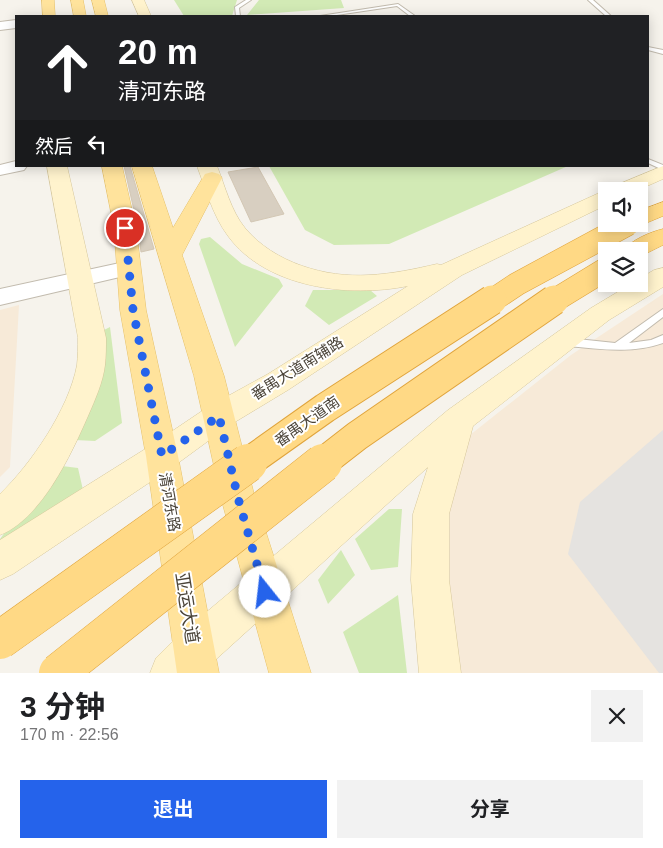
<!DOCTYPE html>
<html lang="zh">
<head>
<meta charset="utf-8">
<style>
	:root { --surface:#fff; --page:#f2f2f2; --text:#202124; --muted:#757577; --accent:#2563eb }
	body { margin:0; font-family:Arial,"Noto Sans SC",sans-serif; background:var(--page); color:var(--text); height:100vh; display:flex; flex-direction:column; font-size:19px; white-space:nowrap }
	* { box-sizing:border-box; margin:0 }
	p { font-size:16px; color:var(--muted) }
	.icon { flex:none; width:28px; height:28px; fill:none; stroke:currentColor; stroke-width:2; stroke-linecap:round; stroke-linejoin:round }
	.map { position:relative; height:673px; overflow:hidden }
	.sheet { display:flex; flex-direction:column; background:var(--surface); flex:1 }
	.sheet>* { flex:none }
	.top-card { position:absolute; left:15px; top:15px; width:634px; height:152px; border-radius:0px; box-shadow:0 2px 12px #0003; background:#202124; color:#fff; overflow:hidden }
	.controls { position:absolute; left:598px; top:182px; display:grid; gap:10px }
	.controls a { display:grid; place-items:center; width:50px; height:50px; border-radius:0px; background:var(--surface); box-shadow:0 2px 12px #0003; font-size:25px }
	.pin { position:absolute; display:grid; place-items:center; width:42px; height:42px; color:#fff; margin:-21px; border:2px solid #fff; border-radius:50%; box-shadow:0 1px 5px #0007 }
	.me { position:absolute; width:55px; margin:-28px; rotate:344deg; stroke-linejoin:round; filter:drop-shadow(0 0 4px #0008) }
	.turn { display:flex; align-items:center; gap:18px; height:105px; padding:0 20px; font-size:22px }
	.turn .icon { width:65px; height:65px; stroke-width:2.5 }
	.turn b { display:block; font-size:35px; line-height:42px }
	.then { display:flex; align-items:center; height:48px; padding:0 20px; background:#0003; gap:10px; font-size:19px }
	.round { display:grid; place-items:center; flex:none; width:52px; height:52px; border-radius:0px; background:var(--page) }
	.head { display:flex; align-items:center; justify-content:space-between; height:85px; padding:0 20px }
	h1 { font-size:30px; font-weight:700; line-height:38px }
	.primary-button { display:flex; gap:10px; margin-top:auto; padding:10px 20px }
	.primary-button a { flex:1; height:58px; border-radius:0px; background:var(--accent); color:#fff; font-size:20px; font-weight:700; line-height:58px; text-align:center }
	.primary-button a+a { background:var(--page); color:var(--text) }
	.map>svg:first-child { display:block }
	.commercial { fill:#f7ead8 }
	.green { fill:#d2eab5 }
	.parking { fill:#e5e3e0 }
	.building { fill:#d8cfc1; stroke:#d3c7b4 }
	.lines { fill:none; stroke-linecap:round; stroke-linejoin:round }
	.service-casing { stroke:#c2bbae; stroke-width:2 }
	.tertiary-casing { stroke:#c2bbae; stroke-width:2 }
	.secondary-casing { stroke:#d6c79b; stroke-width:1 }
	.primary-casing { stroke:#e6c16a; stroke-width:1 }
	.trunk-casing { stroke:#e0a43c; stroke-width:1 }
	.service { fill:#fff; fill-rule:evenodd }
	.tertiary { fill:#fff; fill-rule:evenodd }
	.secondary { fill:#fff3cd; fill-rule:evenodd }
	.primary { fill:#ffe39c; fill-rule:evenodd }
	.trunk { fill:#ffd985; fill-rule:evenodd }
	.trunk-bridge-far2-casing { stroke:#e0a43c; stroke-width:24; stroke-linecap:butt }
	.trunk-bridge-far1-casing { stroke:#e0a43c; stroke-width:31; stroke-linecap:butt }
	.trunk-bridge-casing { stroke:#e0a43c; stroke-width:39; stroke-linecap:butt }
	.trunk-bridge-far2 { stroke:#ffd985; stroke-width:23 }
	.trunk-bridge-far1 { stroke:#ffd985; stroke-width:29 }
	.trunk-bridge { stroke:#ffd985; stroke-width:38 }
	.route { stroke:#2563eb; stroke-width:9; stroke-dasharray:0 16.2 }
	.labels { text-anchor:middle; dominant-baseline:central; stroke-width:4; stroke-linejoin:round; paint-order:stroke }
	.street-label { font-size:15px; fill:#4b4439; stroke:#fff }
	.near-street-label { font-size:18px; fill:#4b4439; stroke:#fff }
</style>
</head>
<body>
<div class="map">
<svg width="663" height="673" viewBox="0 0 663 673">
	<rect width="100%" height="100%" fill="#f6f3ec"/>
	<path class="commercial" d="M663,294V673H460L444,595L449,493L465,439L571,355Z
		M19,305L10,467L0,477V310Z"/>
	<path class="green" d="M174,0H237L232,16H184Z
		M259,0H341L344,8L247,15Z
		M269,166H568L389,244L334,245L305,230Z
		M210,237L242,264L279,279L283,286L235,347L199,244L201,239Z
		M313,290H370L377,296L329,325L305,306Z
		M110,327L122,423L95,441L75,440L100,332Z
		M54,465L78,468L83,490L0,549V539Z
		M389,509H402L398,567L371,570L355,539Z
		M341,550L355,575L328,604L318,580Z
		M398,595L407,673H359L343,632Z"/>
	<path class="parking" d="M663,430V673H659L568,554L580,502Z"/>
	<path class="building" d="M124,166H130L154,249L141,252L138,228Z
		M258,167L284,214L251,222L228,172Z"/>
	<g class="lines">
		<defs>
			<path id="service" d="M246,0H251L239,8L240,16H236L235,7Z
				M588,0H593L611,16H606Z
				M398,4L415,16H410L397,6L330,16H320Z
				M648,47L663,50V54L648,50Z
				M648,159L663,165V170L648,163Z
				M663,309V317L629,343L651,340L663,335V343C632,354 600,349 568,346L563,342L568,338L615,343Z"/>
			<path id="tertiary" d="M16,20V28L0,30V22Z
				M16,161V166H27L24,170L0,175V165Z
				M129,261L137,263L140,268L137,273L0,305V289Z"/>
			<path id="secondary" d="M132,0H144L151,16H139Z
				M47,166H67L106,338C106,347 106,356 105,365C103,382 95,400 88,416C71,455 41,519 0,535V494C31,464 69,409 77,365C78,356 78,347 78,338Z
				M197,166H217C225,186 231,211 245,228C274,263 326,278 369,275C392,274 415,269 437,264L441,265L599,193L608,191H606V205L462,275L288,390L230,425L174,466L13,574L0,580V540L150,446L208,407L268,374L408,286C349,298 266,288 228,236C213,216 206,190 197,166Z
				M663,166V179L636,191H609L612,187Z
				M663,268V287L609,320L473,426L449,514V580L461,673H419L411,580L413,514L428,467L201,673H150L156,658L179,635L448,410L591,308L631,284H639V279L654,270Z"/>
			<path id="primary" d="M42,0H54L55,16H43Z
				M71,0H83L86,16H74Z
				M92,0H104L108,16H96Z
				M102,166H122L136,228L146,310L178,456L219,673H177L146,456L120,310L114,228Z
				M132,166H152L173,228L205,174L212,172L219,174L222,178L182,255L224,376L255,498L311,673H269L221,498L194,376Z"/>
			<path id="trunk" d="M663,202V216L639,226L631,224H639V211Z
				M663,229V245L639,257V251H623C631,240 650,232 663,229Z"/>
		</defs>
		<use href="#service" class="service-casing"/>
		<use href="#tertiary" class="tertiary-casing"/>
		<use href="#secondary" class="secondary-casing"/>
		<use href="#primary" class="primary-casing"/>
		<use href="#trunk" class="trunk-casing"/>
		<use href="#service" class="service"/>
		<use href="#tertiary" class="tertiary"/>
		<use href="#secondary" class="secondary"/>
		<use href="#primary" class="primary"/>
		<use href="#trunk" class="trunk"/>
		<defs>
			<path id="trunk-bridge-far2" d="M490,302L517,284L628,224
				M552,302L606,269"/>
			<path id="trunk-bridge-far1" d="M246,464L325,408L492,300
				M321,464L357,436L554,300"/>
			<path id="trunk-bridge" d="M0,640L248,463
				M58,673L323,463"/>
		</defs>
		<use href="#trunk-bridge-far2" class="trunk-bridge-far2-casing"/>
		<use href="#trunk-bridge-far1" class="trunk-bridge-far1-casing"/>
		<use href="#trunk-bridge" class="trunk-bridge-casing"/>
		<use href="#trunk-bridge-far2" class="trunk-bridge-far2"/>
		<use href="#trunk-bridge-far1" class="trunk-bridge-far1"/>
		<use href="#trunk-bridge" class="trunk-bridge"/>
	</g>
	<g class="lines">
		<path class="route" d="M125,228L133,310L162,456L219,416L238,498L265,592"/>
	</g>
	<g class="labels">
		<g class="street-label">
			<text transform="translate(297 368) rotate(-32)">番禺大道南辅路</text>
			<text transform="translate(307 421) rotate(-35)">番禺大道南</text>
			<text transform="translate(170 502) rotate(80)">清河东路</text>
		</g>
		<g class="near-street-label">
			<text transform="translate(187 608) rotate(81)">亚运大道</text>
		</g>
	</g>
</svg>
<div class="controls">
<a><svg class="icon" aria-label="sound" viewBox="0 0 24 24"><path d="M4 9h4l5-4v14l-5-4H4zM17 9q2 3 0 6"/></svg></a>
<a><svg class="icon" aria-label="layers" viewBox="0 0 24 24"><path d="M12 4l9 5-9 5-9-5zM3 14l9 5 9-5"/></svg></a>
</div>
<div class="pin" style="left:125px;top:228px;background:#d93025"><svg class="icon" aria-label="arrive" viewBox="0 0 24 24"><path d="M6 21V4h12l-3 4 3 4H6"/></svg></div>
<svg class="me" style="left:265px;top:592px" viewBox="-20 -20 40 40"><circle r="19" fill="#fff"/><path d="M0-13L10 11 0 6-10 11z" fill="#2563eb"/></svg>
<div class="top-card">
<div class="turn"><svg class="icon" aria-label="ahead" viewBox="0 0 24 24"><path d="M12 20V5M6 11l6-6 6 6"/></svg><div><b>20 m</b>清河东路</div></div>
<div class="then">然后<svg class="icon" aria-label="left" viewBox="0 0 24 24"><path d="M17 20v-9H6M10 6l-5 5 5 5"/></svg></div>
</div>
</div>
<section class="sheet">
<div class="head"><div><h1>3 分钟</h1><p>170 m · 22:56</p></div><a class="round"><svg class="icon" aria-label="close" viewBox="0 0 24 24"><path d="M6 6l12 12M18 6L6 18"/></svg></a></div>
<div class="primary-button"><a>退出</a><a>分享</a></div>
</section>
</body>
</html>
